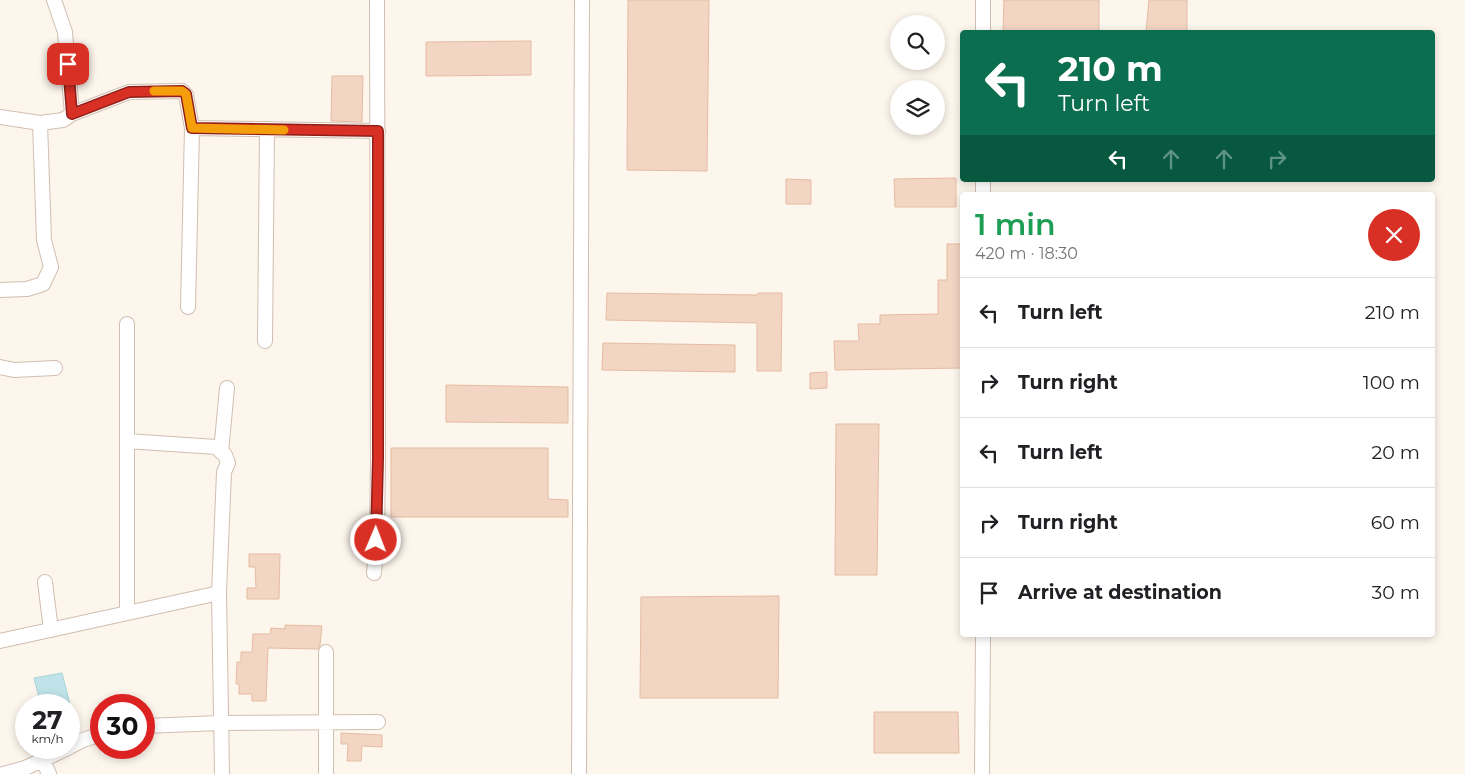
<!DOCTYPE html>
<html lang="en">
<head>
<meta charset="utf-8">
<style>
	:root { --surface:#fff; --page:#f6f6f6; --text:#202124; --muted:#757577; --line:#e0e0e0 }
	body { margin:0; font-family:Montserrat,sans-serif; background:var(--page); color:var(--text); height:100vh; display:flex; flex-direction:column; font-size:19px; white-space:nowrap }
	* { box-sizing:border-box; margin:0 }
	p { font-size:16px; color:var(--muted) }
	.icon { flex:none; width:28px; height:28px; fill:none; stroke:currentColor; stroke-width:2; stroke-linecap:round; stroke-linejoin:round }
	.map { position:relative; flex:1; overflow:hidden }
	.details { position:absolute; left:960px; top:192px; width:475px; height:445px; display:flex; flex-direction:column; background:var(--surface); border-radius:5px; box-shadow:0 2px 8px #0003 }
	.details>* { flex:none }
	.guide { position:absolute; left:960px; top:30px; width:475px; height:152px; border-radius:5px; box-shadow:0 2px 8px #0003; background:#0b6e4f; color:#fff; overflow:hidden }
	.tools { position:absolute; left:890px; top:15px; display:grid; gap:10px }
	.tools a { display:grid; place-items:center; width:55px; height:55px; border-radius:50%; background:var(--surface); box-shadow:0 2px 8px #0003; font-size:25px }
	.speed { position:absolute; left:15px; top:694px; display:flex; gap:10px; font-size:25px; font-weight:700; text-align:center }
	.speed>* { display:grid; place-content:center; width:65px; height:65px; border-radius:50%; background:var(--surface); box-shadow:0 2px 8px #0003; line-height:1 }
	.speed small { font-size:12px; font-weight:400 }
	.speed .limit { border:8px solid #d22; background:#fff; color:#111 }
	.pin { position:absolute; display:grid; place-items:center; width:42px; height:42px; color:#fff; margin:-21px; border-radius:10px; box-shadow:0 2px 8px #0006 }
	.me { position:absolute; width:55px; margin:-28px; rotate:1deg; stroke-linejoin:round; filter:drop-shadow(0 0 4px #0008) }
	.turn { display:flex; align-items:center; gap:18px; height:105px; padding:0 15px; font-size:22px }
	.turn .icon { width:65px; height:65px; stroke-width:2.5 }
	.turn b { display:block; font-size:35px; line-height:42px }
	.lanes { display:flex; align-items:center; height:48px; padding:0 15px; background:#0003; justify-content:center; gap:25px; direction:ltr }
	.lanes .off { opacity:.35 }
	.round { display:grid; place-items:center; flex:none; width:52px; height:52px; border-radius:26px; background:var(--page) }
	.summary { display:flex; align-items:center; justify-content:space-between; height:85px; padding:0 15px }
	h1 { font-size:30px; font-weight:600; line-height:38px; color:#1e9e55 }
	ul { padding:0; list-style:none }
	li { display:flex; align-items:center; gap:15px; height:70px; padding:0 15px; border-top:1px solid var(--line) }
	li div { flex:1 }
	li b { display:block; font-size:19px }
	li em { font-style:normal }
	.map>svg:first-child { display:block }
	.water { fill:#bfe3e8; stroke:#a5d3da }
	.building { fill:#f3d5c3; stroke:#e6bba3 }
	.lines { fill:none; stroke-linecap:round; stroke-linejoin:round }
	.minor-casing { stroke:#d1beb0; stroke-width:16 }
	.minor { stroke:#fff; stroke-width:14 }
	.route-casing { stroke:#8d1f18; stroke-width:12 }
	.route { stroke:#d93025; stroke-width:9 }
	.slow { stroke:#f59e0b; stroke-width:9 }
</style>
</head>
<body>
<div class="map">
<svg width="1465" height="774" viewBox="0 0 1465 774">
	<rect width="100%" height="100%" fill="#fdf6ec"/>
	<path class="water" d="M62,673L74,720L69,721V705H41L34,678Z"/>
	<path class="building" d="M628,0H709L707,171L627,170Z
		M1004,0H1099V32H1003Z
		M1149,0H1187V32H1146Z
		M531,41V75L426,76V42Z
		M332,76H363L362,122L331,121Z
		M956,178V207H895L894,179Z
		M786,179L811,180V204H786Z
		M947,244H962V368L835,370L834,341H859L858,324H880V315L938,314V280H947Z
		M607,293L758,295V293H782L781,371H757V323L606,320Z
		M603,343L735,345V372L602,370Z
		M827,372V388L810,389V373Z
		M446,385L568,387V423L446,422Z
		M836,424H879L877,575H835Z
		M391,448H548V499L568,500V517H391Z
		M249,554H280L279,599H247V588H256L255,567H249Z
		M779,596L778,698H640L641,597Z
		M285,625L322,626L320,645L318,649L268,648L266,701H252V694H239V684H236L237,662H241V652H252L253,634H270L271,628L285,629Z
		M874,712H958L959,753H874Z
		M341,733L382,735V747L362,746L361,761H347L348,744H341Z"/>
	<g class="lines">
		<defs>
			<path id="minor" d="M54,0L65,32L72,114
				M983,32V0
				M0,117L40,123L63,120L72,114L129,92L182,91L186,95L192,128L188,307
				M192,128L378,131
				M983,180V195
				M0,290L27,289L43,284L51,267L44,240L40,123
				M265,341L267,129
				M0,367L14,370L55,368
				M127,441L216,447L225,455L228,463L224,472L219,593L222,774
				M221,452L227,388
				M374,573L377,540L378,458L377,0
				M45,582L51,630
				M127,612V324
				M0,641L219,593
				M144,726L220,723L378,722
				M69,747L83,740L101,734
				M43,760L49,774
				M3,774L25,768L68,748
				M326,774V652
				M579,774L582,0
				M982,774L983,635"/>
		</defs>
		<use href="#minor" class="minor-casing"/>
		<use href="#minor" class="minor"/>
	</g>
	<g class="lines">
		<defs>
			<path id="route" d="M68,64L72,114L129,92L182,91L186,94L192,128L378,131V458L376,540"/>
		</defs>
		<use href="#route" class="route-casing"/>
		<use href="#route" class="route"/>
		<path class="slow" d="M154,91H182L186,94L192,128L284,130"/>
	</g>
</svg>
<div class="tools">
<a><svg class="icon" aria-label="search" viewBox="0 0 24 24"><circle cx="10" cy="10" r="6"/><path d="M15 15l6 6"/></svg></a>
<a><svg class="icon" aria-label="layers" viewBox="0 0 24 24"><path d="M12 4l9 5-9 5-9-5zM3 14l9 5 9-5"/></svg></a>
</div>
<div class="speed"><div>27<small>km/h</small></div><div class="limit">30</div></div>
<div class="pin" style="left:68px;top:64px;background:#d93025"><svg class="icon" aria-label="arrive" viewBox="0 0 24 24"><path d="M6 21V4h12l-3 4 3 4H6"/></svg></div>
<svg class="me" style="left:376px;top:540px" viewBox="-20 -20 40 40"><circle r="17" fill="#d93025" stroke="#fff" stroke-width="3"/><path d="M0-11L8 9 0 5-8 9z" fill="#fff"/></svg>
<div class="guide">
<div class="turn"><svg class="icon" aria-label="left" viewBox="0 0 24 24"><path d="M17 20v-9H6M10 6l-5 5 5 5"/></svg><div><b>210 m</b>Turn left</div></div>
<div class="lanes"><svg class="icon" aria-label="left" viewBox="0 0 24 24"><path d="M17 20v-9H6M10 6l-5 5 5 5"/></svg><svg class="icon off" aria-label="ahead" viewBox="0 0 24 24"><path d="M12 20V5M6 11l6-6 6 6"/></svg><svg class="icon off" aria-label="ahead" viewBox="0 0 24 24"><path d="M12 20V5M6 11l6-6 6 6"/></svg><svg class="icon off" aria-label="right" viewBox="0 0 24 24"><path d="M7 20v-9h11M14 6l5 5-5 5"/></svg></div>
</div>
<section class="details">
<div class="summary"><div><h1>1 min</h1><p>420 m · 18:30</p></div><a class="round" style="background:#d93025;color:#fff"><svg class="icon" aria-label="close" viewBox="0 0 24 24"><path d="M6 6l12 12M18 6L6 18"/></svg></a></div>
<ul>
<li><svg class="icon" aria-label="left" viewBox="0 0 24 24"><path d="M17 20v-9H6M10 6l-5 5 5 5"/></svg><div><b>Turn left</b></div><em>210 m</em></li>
<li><svg class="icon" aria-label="right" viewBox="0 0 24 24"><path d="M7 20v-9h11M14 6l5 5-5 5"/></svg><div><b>Turn right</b></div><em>100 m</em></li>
<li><svg class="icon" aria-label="left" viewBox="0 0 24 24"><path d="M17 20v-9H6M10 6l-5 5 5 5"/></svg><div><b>Turn left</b></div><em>20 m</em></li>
<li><svg class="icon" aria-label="right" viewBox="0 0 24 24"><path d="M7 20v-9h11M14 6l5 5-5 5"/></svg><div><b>Turn right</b></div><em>60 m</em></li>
<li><svg class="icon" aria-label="arrive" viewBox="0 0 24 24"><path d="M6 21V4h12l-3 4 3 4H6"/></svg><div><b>Arrive at destination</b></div><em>30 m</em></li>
</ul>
</section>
</div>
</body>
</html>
